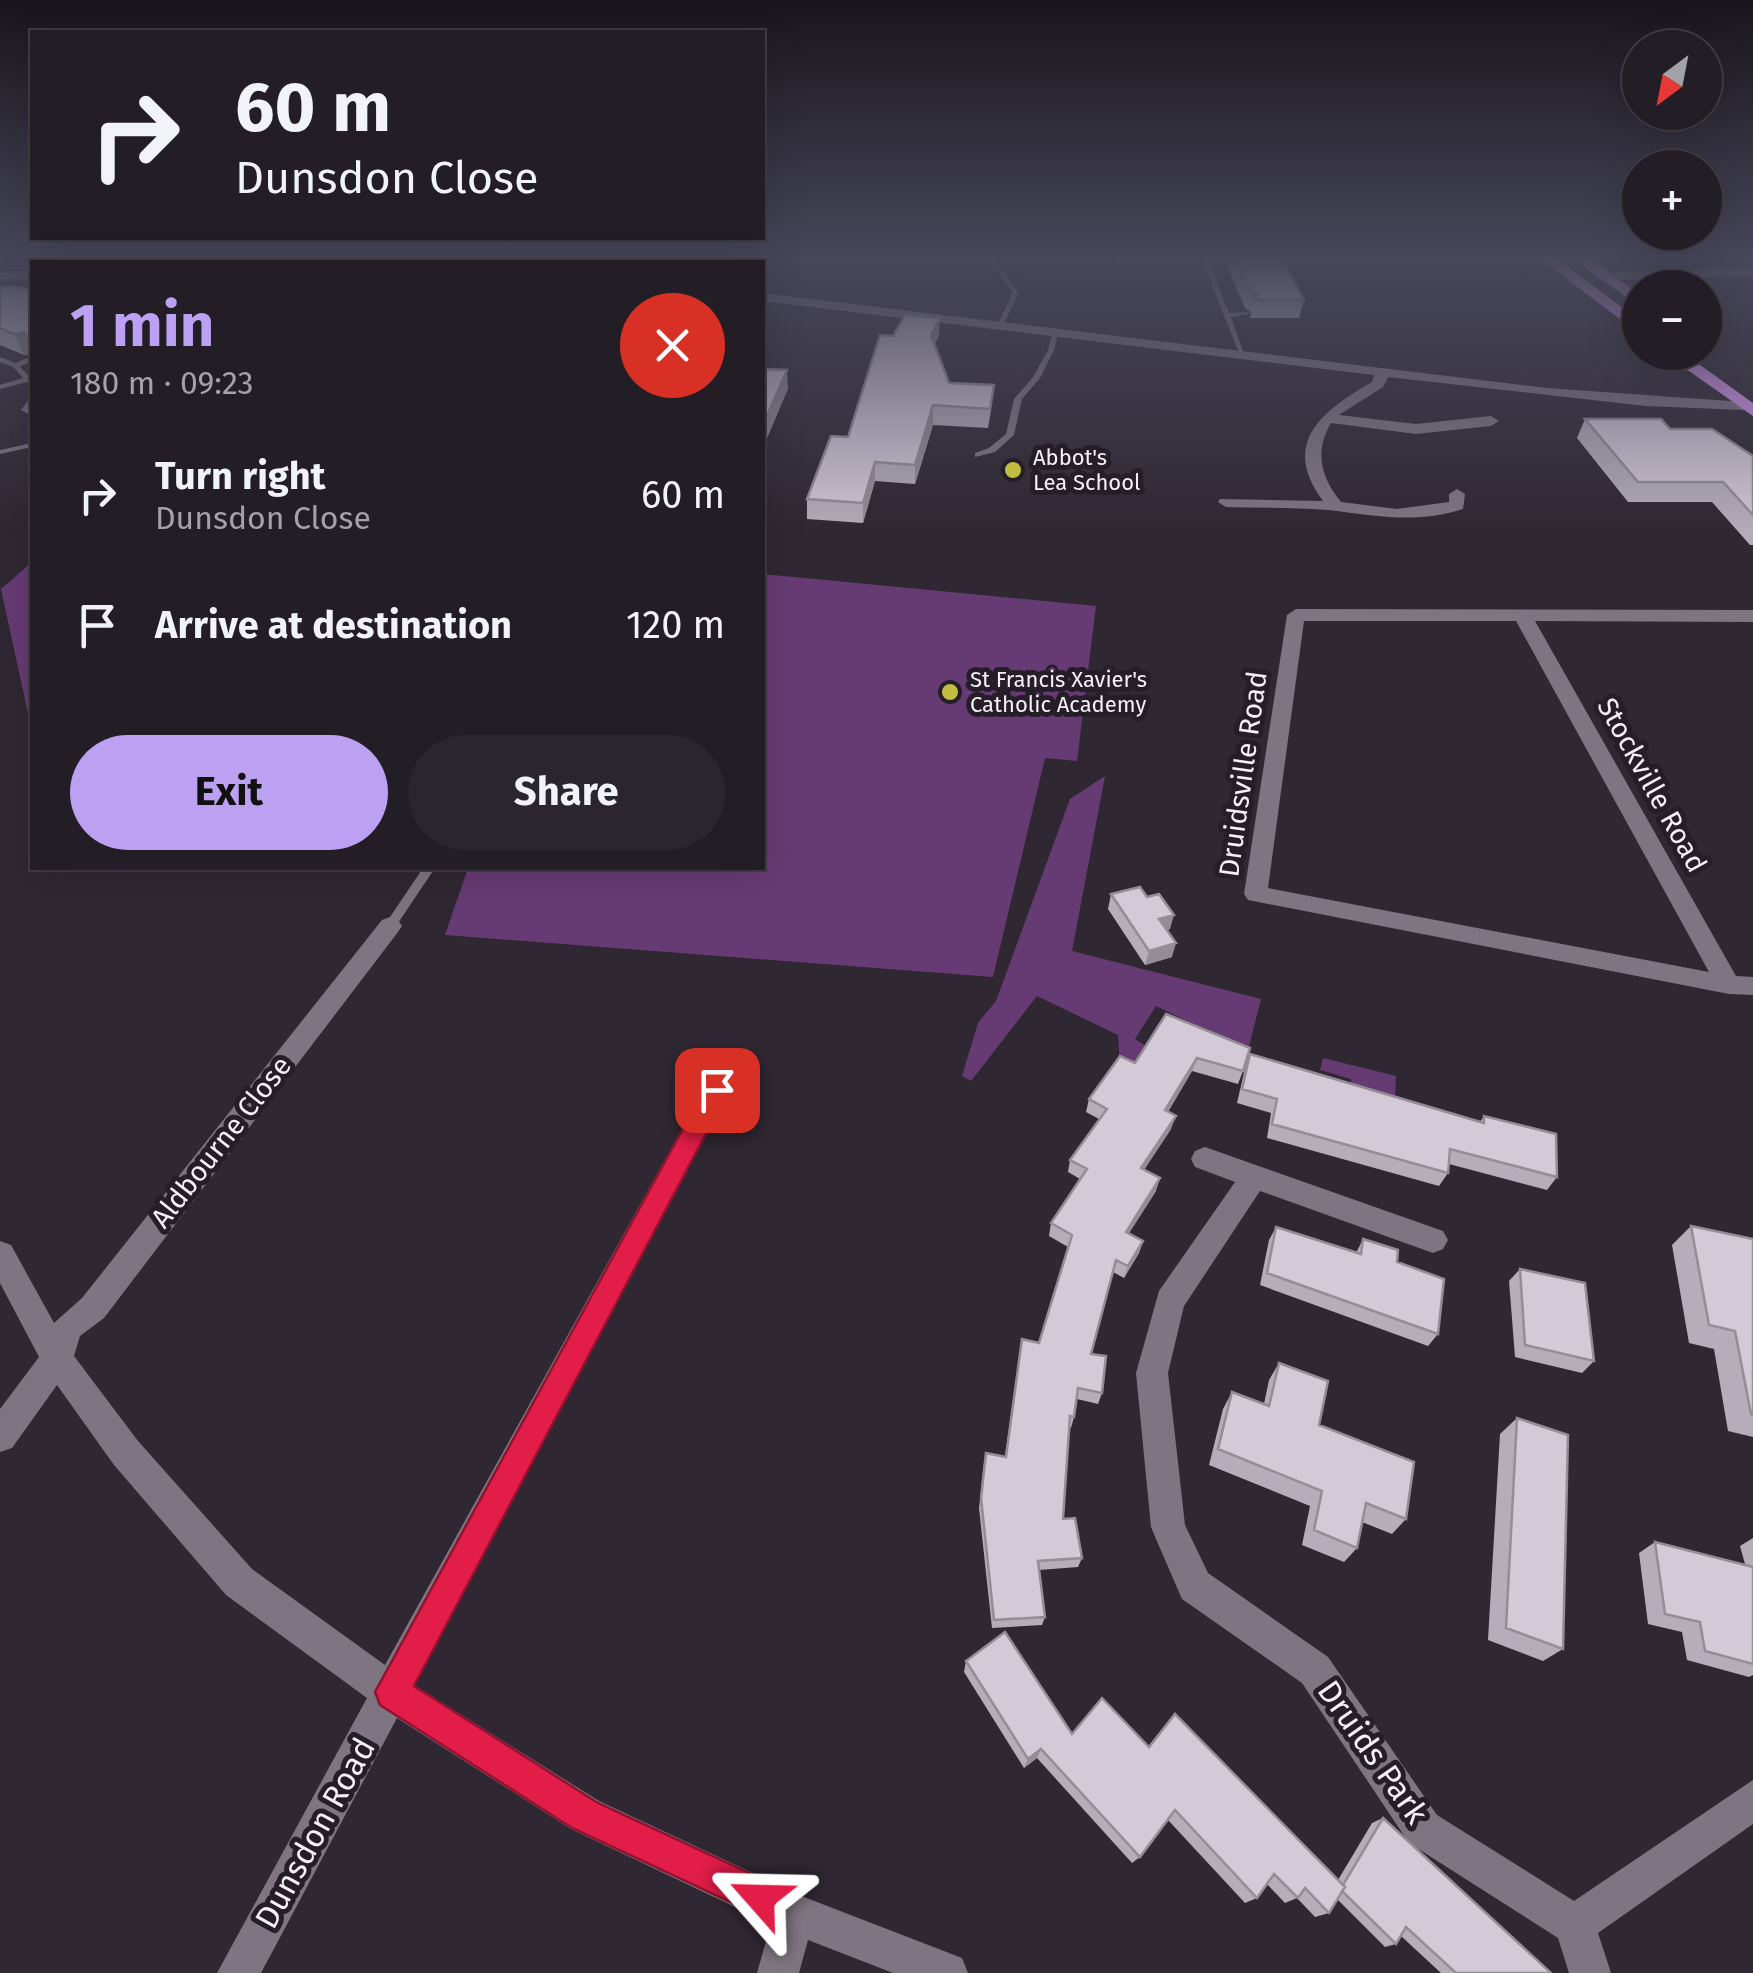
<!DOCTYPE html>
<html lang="en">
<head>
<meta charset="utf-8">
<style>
	:root { --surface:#231d26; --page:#2b262e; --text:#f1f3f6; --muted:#a3a2a7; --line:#403b43; --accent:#bca0f2 }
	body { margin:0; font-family:"Fira Sans",sans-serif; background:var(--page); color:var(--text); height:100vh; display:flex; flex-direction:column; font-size:38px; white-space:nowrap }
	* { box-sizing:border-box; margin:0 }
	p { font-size:32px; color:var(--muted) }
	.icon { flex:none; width:55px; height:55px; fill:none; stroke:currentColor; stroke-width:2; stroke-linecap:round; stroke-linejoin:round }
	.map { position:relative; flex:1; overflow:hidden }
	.side { position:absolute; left:30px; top:260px; width:735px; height:610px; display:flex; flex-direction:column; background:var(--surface); border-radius:0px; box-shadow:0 10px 40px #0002,0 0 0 2px var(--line) }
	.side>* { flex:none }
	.top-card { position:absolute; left:30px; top:30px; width:735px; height:210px; border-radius:0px; box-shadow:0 10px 40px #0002,0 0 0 2px var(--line); background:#231d26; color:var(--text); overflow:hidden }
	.needle { width:65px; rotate:212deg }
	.fabs { position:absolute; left:1622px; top:30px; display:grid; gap:20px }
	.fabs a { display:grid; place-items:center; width:100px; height:100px; border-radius:50%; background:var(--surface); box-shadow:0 10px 40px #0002,0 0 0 2px var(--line); font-size:50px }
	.pin { position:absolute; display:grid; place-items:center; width:85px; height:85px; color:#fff; margin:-42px; border-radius:20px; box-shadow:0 5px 15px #0006 }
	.me { position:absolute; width:110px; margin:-55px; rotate:295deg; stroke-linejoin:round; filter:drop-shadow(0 0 8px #0008) }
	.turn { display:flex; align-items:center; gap:35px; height:210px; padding:0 40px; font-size:45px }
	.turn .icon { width:130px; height:130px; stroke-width:2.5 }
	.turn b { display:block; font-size:70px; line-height:85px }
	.round { display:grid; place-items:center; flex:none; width:105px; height:105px; border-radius:52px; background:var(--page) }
	.headline { display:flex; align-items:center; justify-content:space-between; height:170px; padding:0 40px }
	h1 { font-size:60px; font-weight:700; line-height:75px; color:var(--accent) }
	.cta { display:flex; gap:20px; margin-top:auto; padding:20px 40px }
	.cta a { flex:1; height:115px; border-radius:60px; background:var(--accent); color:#111; font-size:40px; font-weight:700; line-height:115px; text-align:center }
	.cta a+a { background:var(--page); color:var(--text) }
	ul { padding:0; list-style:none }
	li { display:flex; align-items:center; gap:30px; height:130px; padding:0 40px }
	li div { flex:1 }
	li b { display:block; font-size:38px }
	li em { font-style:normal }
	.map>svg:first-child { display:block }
	.green { fill:#663b74 }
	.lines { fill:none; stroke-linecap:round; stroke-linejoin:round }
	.lane { fill:#7f7582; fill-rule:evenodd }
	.street { fill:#7f7582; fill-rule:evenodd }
	.highway { fill:#de9bf6; fill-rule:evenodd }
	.wall { fill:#b5adb9 }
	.shaded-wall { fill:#948d96 }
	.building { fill:#d3c9d7; stroke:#948d96; stroke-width:2.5 }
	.route { fill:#e11d48; stroke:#92132f; stroke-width:2.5 }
	.poi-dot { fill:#c2bd3f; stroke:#251e28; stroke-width:4 }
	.labels { text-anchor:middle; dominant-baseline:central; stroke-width:10; stroke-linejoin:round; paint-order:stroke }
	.far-poi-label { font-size:22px; fill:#f5f0f7; stroke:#251e28; text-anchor:start }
	.street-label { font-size:28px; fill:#f5f0f7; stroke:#251e28 }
	.near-street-label { font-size:32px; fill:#f5f0f7; stroke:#251e28 }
</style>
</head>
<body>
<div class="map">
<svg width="1753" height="1973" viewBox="0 0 1753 1973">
	<rect width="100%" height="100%" fill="#2f2732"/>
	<path class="green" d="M32,562V732L1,589Z
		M763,574L1096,606L1077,761L1045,758L993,977L445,935L468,868H762Z
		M1105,776L1072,951L1261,999L1247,1054L1189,1038L1195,1025L1156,1006L1135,1039L1146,1046L1129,1071L1120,1066L1118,1035L1037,996L971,1081L962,1076L978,1023L996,1001L1070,799Z
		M1323,1058L1396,1076L1395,1101L1350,1095L1351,1079L1320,1070Z"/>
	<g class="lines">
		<path class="lane" d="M987,258H993L1019,293L1004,323L1001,325L998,323L1013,293Z
			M1117,258H1123L1121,267L1116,266Z
			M1201,258H1207L1229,313L1247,312L1250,314L1231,317L1244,354L1239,353Z
			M1056,328L1059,330L1054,350L1040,378L1022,399L1014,435L995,452L975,457V453L989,448L1006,434L1014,399L1033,377L1048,350L1053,330Z
			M32,356V360L20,367L32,379V385L27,382L0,389V385L23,378L13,367L0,362V357L15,363Z
			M29,399H32V405L29,409L32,411V416L21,410Z
			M32,443V447L0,454V450Z
			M423,868H435L394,929H386L384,926L386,923Z"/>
		<path class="street" d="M398,258H414L395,262Z
			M757,258H769L766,268L762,269Z
			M1753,268V276L1607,280L1601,276L1607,272Z
			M0,271H32V279H0Z
			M762,293L1547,388L1744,402L1751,406L1744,410L1646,406L1388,377L1383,387L1339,415L1416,424L1491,416L1499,421L1491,426L1416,434L1331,423C1314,451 1321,478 1341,502L1397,509L1449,502V494L1457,489L1465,494L1463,509C1419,523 1382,517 1337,511C1301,507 1263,508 1226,507L1218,502L1220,499L1323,501C1279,442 1324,410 1372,382L1374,375L762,301Z
			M1296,609L1753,610V622L1535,621L1736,976L1753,977V995L1729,994L1248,900L1244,894L1287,615ZM1304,621H1516L1709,972L1268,888Z
			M390,917L398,920L402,926L398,932L104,1318L80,1336L74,1356L138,1441L252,1569L385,1665L708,1082L717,1079L726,1082L730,1090L726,1098L414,1685L599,1801L804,1897L962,1958L968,1973H893L808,1940L799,1973H757L771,1924L571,1829L397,1718L261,1973H217L367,1698L226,1595L114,1465L57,1385L12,1448L0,1452V1409L39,1357L0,1283V1241L11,1245L54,1323L82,1298L382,920Z
			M1205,1147L1443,1231L1448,1240L1443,1249L1433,1253L1260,1191L1184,1306L1168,1373L1185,1525L1208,1573L1328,1657L1437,1815L1574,1901L1753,1780V1824L1598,1933L1611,1973H1569L1558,1938L1409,1843L1302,1683L1182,1599L1156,1539L1151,1527L1136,1373L1159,1291L1235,1182L1195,1167L1191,1159L1195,1151Z"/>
		<path class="highway" d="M1539,258H1556L1640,321V334Z
			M1572,258H1589L1640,295V307Z
			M1662,352H1682L1753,403V416Z"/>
	</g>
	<path class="wall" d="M1227,258H1282L1304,300L1299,318H1250L1251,312L1245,308L1226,263Z
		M0,288L32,290V354L24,355L0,345Z
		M939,336L934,345L949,383L992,404L988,428L933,425L915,484L875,481L863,523L807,519V499Z
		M1585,419L1670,429L1753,456V545H1750L1712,502H1628L1577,438Z
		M1111,894L1170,929L1167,930L1172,957L1145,965L1108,909Z
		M1166,1014L1243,1071L1238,1084L1192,1071L1168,1112L1171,1129L1144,1170L1156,1191L1129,1233L1143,1241L1139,1253L1124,1278L1113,1272L1091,1354L1102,1393L1098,1404L1077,1399L1074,1417L1071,1428L1069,1427L1063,1519L1082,1558L1078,1567L1039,1570L1045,1617L1042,1625L992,1628L979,1508L984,1463L1005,1456L1020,1351L1039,1343L1068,1247L1049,1236L1051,1223L1080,1179L1068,1172L1070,1160L1099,1119L1086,1112L1089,1099L1135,1063Z
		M1250,1054L1480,1122L1484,1116L1557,1177L1547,1190L1449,1164L1448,1173L1439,1186L1267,1138L1271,1113L1237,1103L1245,1068Z
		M1691,1226L1753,1239V1437L1728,1431L1714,1349L1689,1343L1672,1245Z
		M1276,1227L1356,1253L1363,1239L1397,1262L1438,1334L1428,1346L1260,1285L1269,1240Z
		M1520,1269L1594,1361L1582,1373L1515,1357L1509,1281Z
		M1279,1363L1319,1425L1406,1519L1392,1534L1362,1522L1357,1548L1344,1562L1302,1545L1310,1506L1209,1465L1223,1409L1232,1392L1264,1404L1269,1380Z
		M1517,1418L1563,1649L1543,1661L1488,1640L1500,1434Z
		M1753,1538V1675L1749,1677L1687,1660L1682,1632L1648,1624L1639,1553L1655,1542L1745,1564L1740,1546Z
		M966,1661L1072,1734L1149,1747L1338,1880L1372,1823L1383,1818L1551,1973H1441L1401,1936L1396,1944L1385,1947L1337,1899L1329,1913L1315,1917L1297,1898L1285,1903L1267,1884L1257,1898L1245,1903L1168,1820L1140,1857L1132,1863L1037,1758L1024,1768L964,1672Z"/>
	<path class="shaded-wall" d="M940,318L939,336L930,353L931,335Z
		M24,332L28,340H25L32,353L24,355L14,334Z
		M787,370L788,389L762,450V427Z
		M933,405V425L915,484V465Z
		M875,462V481L863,523V503Z
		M1174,915L1170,929L1155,933L1159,919Z
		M1176,943L1172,957L1145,965L1149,951Z
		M1197,1058L1192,1071L1161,1123L1165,1110Z
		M1176,1116L1171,1129L1137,1180L1141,1168Z
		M1160,1178L1156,1191L1122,1244L1126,1232Z
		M1143,1241L1139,1253L1124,1278L1128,1266Z
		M1041,1749L1037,1758L1024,1768L1028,1759Z"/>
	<path class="building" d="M1235,258H1282L1304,300H1254L1258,295L1249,290Z
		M11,286L32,290V342L25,340L29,338L24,332L14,334L0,328V288Z
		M905,315L940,318L931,335L949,383L994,385L990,409L933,405L915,465L875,462L863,503L807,499L831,436L848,437L880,335L893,336Z
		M762,369L787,370L762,427Z
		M1585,419H1661L1670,429H1712L1753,456V515L1723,482H1638Z
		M1140,887L1147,897L1159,894L1174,915L1159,919L1176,943L1149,951L1111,894Z
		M1166,1014L1250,1048L1243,1071L1197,1058L1165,1110L1176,1116L1141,1168L1160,1178L1126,1232L1143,1241L1128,1266L1116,1260L1091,1354L1106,1356L1102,1393L1078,1388L1074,1417L1070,1416L1063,1519L1075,1518L1082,1558L1038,1561L1045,1617L994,1620L981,1498L986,1453L1006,1457L1022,1339L1039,1343L1072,1235L1051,1223L1087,1169L1070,1160L1107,1109L1089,1099L1120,1056L1135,1063Z
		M1250,1054L1484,1123V1116L1556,1134L1557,1177L1450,1149L1448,1173L1272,1124L1277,1099L1242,1089Z
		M1691,1226L1753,1239V1415L1751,1414L1735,1331L1709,1325Z
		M1276,1227L1361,1254L1363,1239L1398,1250L1397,1262L1444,1279L1438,1334L1267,1273Z
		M1520,1269L1585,1283L1594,1361L1525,1345Z
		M1279,1363L1328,1381L1319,1425L1414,1462L1406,1519L1366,1503L1357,1548L1314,1530L1322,1491L1218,1449L1232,1392L1269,1406Z
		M1517,1418L1568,1435L1563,1649L1506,1628Z
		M1655,1542L1753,1567V1664L1705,1651L1700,1622L1665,1614Z
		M1005,1632L1072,1734L1102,1698L1149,1747L1175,1714L1345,1887L1329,1913L1305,1888L1298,1898L1274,1874L1257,1898L1175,1810L1140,1857L1041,1749L1028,1759L966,1661Z
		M1383,1818L1551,1973H1456L1406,1927L1396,1944L1342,1891L1345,1887L1343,1885Z"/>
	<linearGradient id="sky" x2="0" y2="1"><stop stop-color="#1a151c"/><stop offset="0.48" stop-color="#47475a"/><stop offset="1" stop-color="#47475a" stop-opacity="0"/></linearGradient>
	<rect width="1753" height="535" fill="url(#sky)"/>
	<path class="route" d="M717,1080L725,1083L729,1090L414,1686L598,1803L773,1884L779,1898L773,1911L760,1916L572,1828L380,1705L375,1692L708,1083Z"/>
	<g class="poi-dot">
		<circle cx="1013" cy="470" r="10"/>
		<circle cx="950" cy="692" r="10"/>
	</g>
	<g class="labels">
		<g class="far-poi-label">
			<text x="1033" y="457">Abbot's<tspan x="1033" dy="25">Lea School</tspan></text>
			<text x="970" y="679">St Francis Xavier's<tspan x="970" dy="25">Catholic Academy</tspan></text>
		</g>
		<g class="street-label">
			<text transform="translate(1243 774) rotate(-82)">Druidsville Road</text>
			<text transform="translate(1652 785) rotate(61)">Stockville Road</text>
			<text transform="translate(221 1142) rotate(-52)">Aldbourne Close</text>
		</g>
		<g class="near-street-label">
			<text transform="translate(1373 1752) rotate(55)">Druids Park</text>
			<text transform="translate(315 1833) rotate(-61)">Dunsdon Road</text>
		</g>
	</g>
</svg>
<div class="fabs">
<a><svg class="needle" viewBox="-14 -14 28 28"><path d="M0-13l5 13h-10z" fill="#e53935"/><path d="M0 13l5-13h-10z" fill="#a3a2a7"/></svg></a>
<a>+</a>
<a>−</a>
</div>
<div class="pin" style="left:717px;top:1090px;background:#d93025"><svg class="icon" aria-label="arrive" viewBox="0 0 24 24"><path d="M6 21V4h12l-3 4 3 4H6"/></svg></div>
<svg class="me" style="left:760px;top:1898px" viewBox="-20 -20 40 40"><path d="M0-17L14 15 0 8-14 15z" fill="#e11d48" stroke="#fff" stroke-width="4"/></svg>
<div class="top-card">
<div class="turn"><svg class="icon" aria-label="right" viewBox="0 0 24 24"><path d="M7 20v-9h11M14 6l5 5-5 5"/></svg><div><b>60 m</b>Dunsdon Close</div></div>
</div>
<section class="side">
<div class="headline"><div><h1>1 min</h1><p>180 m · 09:23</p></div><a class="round" style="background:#d93025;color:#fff"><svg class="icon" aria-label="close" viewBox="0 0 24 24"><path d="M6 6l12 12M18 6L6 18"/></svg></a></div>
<ul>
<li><svg class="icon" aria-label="right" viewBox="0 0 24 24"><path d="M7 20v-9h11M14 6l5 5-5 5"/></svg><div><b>Turn right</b><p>Dunsdon Close</p></div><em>60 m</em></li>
<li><svg class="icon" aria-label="arrive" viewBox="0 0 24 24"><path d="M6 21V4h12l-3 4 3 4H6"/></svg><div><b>Arrive at destination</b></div><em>120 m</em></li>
</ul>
<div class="cta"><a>Exit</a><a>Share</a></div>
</section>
</div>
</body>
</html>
